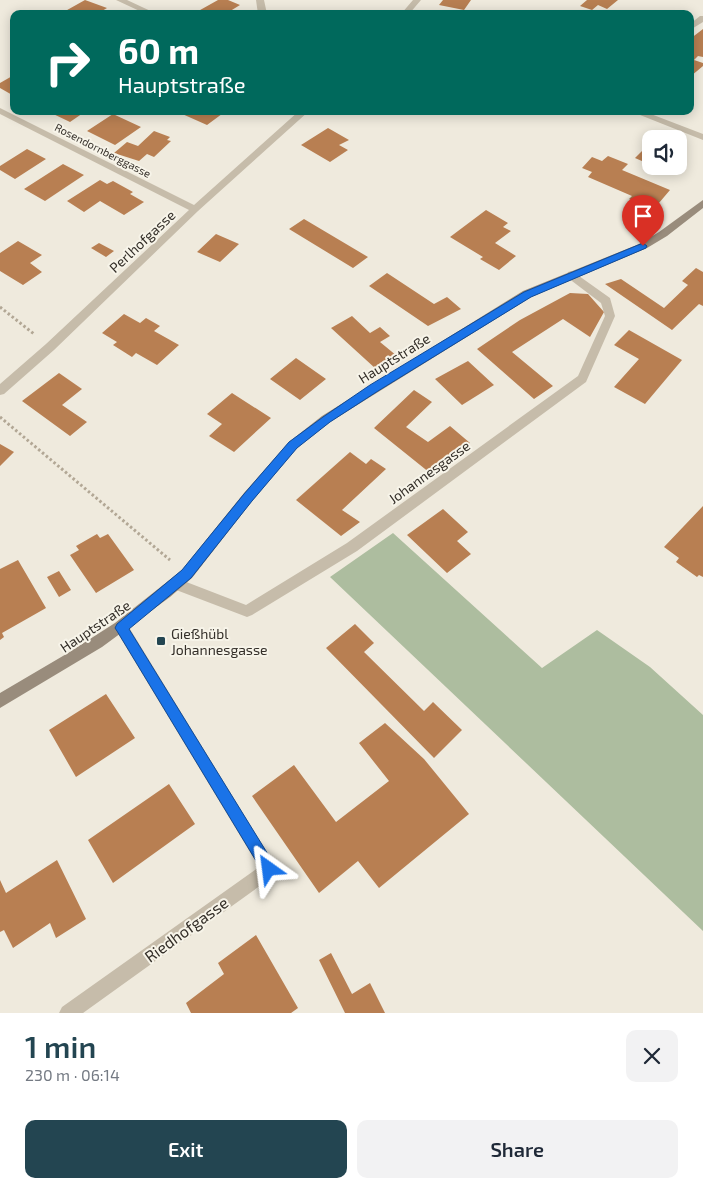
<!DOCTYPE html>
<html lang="en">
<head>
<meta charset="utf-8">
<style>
	:root { --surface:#fff; --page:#f2f2f3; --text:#1f2937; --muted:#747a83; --accent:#234551 }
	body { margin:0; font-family:"Exo 2",sans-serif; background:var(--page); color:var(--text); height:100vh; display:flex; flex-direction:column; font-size:19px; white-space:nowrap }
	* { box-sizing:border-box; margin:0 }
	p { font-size:16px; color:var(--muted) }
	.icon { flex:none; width:28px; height:28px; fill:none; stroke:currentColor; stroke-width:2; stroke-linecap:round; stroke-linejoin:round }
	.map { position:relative; height:1013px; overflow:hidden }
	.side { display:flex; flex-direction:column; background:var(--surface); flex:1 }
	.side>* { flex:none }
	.top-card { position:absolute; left:10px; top:10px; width:684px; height:105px; border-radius:10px; box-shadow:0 2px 12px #0003; background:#00695c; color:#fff; overflow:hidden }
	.tools { position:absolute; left:642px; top:130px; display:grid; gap:10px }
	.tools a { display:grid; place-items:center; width:45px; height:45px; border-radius:10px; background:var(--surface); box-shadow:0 2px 12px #0003; font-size:25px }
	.pin { position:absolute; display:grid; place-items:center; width:42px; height:42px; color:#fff; margin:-51px -21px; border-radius:50% 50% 50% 0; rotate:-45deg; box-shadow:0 0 5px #0007 }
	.pin .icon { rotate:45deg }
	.me { position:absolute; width:55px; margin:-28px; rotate:329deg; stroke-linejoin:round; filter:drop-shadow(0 0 4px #0008) }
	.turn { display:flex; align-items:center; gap:18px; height:105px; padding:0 25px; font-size:22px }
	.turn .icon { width:65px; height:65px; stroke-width:2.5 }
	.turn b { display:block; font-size:35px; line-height:42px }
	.round { display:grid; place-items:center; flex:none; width:52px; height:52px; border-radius:10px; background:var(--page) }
	.summary { display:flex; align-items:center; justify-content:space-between; height:85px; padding:0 25px }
	h1 { font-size:30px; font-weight:600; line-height:38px; color:var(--accent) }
	.cta { display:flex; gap:10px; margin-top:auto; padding:10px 25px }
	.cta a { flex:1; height:58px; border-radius:10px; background:var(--accent); color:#fff; font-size:20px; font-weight:600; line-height:58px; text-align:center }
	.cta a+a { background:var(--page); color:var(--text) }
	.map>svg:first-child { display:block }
	.green { fill:#adbd9f }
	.building { fill:#b87f52 }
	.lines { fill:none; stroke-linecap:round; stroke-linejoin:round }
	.path { stroke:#b2a795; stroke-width:3; stroke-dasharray:2.5 2.5; stroke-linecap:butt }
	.lane { fill:#c6bcaa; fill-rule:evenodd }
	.street { fill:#c6bcaa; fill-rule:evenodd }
	.secondary { fill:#998c7c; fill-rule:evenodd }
	.route { fill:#1a73e8; stroke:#114b97 }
	.poi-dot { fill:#234551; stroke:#f7f4e9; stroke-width:2 }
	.labels { text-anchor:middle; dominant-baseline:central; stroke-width:4; stroke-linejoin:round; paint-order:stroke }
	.far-street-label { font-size:11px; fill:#342f29; stroke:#f7f4e9 }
	.street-label { font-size:14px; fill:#342f29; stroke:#f7f4e9 }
	.poi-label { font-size:14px; fill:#342f29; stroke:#f7f4e9; text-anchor:start }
	.near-street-label { font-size:16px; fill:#342f29; stroke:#f7f4e9 }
</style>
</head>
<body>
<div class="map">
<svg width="703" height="1013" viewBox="0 0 703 1013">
	<rect width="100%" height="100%" fill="#efeadd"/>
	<path class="green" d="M393,533L542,668L597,630L650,667L703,715V931L330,577Z"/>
	<path class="building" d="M85,0L107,8L97,14H60Z
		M218,0H228L240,5L227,13L230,14H193Z
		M443,0H471L464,10L439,5Z
		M587,0H618L607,9L598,5L592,10L580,6Z
		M703,29V57L698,56L694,60L703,63V66L691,76L690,42L692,40L690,39Z
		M14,75V96L0,88V83Z
		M47,111H86L70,122Z
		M182,111H226L207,125L180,113Z
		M113,114L141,127L115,145L87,131Z
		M328,128L349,140L339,145L348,150L330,162L301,145Z
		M154,131L170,137L167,140L171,141L154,157L147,154L139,161L114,153L127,142L138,146Z
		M651,142V165L635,158Z
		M27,149L46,159L15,179L0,170V166Z
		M608,156L628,164L622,170L670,190L653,210L629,199L632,196L588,177L592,172L582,168L592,157L602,161Z
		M63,164L84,175L45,201L24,189Z
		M100,180L107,184L113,181L133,192L130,194L144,202L124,215L100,201L84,212L67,201Z
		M486,210L508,223L503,227L511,231L495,243L516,256L499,270L480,259L483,257L450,237Z
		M304,219L368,257L353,268L289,229Z
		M216,234L239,244L220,262L197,252Z
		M18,241L42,255L30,263L42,272L23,285L0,271V253Z
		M99,243L114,251L106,257L91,248Z
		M696,268L703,272V306L699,304L672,330L605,284L621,279L664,308L688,285L682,281Z
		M387,273L434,304L447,297L461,309L428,326L369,286Z
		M570,293L588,294L604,312L590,337L563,319L512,352L553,386L534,399L477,349L520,320Z
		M124,314L140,323L146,318L160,326L154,331L179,345L157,365L136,353L132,357L113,345L117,342L102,333Z
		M352,316L370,333L380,327L390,336L380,342L397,356L376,369L331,328Z
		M629,330L682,360L645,404L614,387L639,359L614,345Z
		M296,358L326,379L300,400L270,379Z
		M468,361L494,385L462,405L435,379Z
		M59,373L82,389L62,405L87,422L70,436L22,401Z
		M414,390L432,402L406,427L428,442L450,426L470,443L430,473L374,428Z
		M232,393L271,418L234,452L209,436L222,424L207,414Z
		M0,444L14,452L0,466Z
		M350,452L366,464L371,459L386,469L342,510L360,522L341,536L296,500Z
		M703,506V577L699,575L697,577L676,562L679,558L664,547Z
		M443,509L468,532L457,541L471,554L447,573L407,535Z
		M97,534L100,538L108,534L134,570L96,593L70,555L79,550L76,546Z
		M18,560L46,608L2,633L4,637L0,640V569Z
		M59,571L71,590L59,597L47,577Z
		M355,624L374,643L364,652L424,711L433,702L462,730L434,758L326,648Z
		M106,694L135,738L76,777L49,730Z
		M385,723L424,759L469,814L379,888L358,861L319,893L252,796L294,765L336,822L389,781L359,743Z
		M169,784L195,824L113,883L88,840Z
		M57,860L86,919L56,938L50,923L13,948L4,930L0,932V880L6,893Z
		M256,935L298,1008L291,1013H191L186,1003L224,974L218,963Z
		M331,953L352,994L370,983L385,1013H345L319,960Z"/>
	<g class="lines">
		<path class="path" d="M0,307L34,334
			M0,417L170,560"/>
		<path class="lane" d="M700,16H703V22L690,30V24Z"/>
		<path class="street" d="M116,0H127L157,14H146Z
			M256,0H264L267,14H258Z
			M413,0H421L409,14H401Z
			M0,108L194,205L299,111H309L198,211L54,350L4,394L0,395V384L46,344L189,210L0,114Z
			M630,111H643L703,134V140Z
			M572,271L610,298L615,316L586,382L357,551L252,615L247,617L171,588L169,584L171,580L176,578L246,605L347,543L578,376L605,316L601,303L568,278L567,275L568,272Z
			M122,622L127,624L277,869L275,875L83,1013H59L62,1007L259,867L117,632L115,628L117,624Z"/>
		<path class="secondary" d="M703,200V208L667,236L647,248L531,297L330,422L297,448L252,501L192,578L170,597L102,647L0,708V693L68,653L115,623L182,570L244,493L289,442L322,416L523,291L639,244L659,232Z"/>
	</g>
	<path class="route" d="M643,243L647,246L646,248L531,297L378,391L330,422L297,448L252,501L191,578L129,629L274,864L276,869L274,874L269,877L264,874L117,631L115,628L117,624L182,570L244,494L289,442L323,417L370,385L524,292Z"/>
	<rect class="poi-dot" x="156" y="636" width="10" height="10" rx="2.5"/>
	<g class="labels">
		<g class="far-street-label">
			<text transform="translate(103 150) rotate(27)">Rosendornberggasse</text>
		</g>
		<g class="street-label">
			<text transform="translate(142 241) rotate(-43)">Perlhofgasse</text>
			<text transform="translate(394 358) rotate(-32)">Hauptstraße</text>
			<text transform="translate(429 472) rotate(-36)">Johannesgasse</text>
			<text transform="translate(95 626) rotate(-34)">Hauptstraße</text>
		</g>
		<g class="poi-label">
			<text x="171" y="633">Gießhübl<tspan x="171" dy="16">Johannesgasse</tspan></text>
		</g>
		<g class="near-street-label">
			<text transform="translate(186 929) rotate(-36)">Riedhofgasse</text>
		</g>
	</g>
</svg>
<div class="tools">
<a><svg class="icon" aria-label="sound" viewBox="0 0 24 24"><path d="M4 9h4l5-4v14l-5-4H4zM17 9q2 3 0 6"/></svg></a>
</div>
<div class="pin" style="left:643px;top:246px;background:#d93025"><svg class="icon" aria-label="arrive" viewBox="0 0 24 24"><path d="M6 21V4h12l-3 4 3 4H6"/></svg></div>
<svg class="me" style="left:269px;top:869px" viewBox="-20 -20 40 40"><path d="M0-17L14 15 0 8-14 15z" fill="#1a73e8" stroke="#fff" stroke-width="4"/></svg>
<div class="top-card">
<div class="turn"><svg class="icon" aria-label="right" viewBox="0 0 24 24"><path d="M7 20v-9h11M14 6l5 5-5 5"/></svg><div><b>60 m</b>Hauptstraße</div></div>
</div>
</div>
<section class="side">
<div class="summary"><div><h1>1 min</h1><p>230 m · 06:14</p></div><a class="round"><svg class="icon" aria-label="close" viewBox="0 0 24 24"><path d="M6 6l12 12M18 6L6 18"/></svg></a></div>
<div class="cta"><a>Exit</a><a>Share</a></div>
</section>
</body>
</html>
